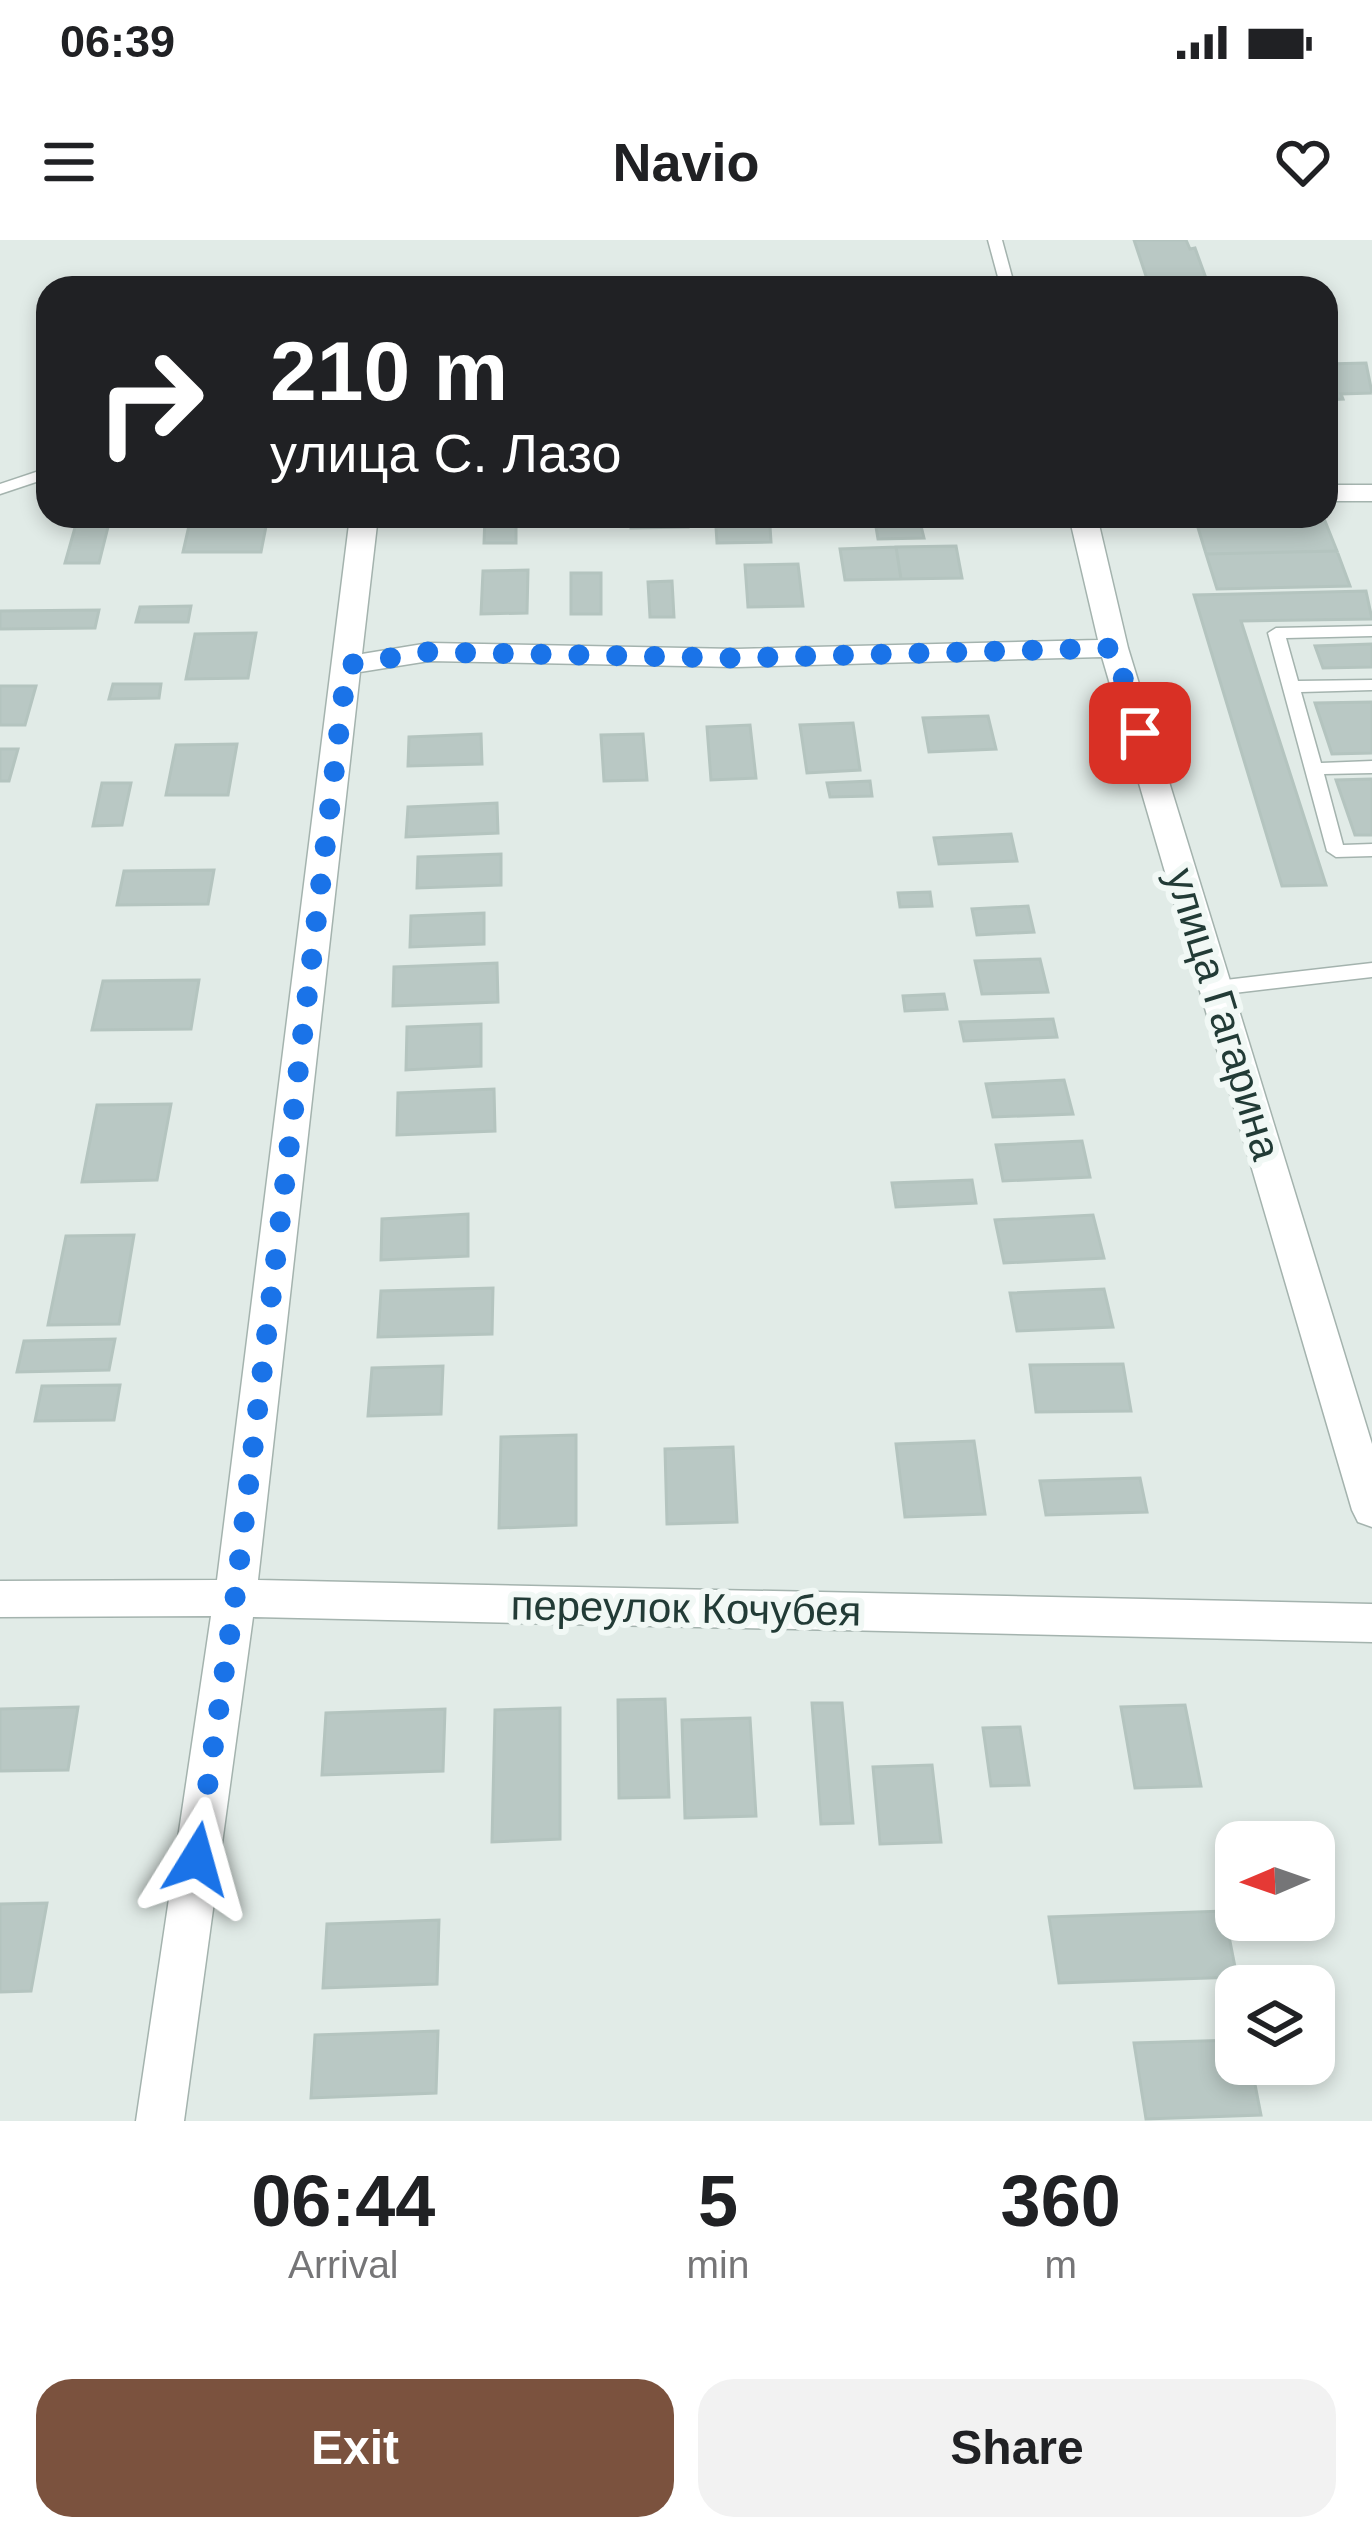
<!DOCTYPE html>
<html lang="en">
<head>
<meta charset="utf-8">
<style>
	:root { --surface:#fff; --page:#f2f2f2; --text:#202124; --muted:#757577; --accent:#7b523e }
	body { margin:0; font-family:Arial,sans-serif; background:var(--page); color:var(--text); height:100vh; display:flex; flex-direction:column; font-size:45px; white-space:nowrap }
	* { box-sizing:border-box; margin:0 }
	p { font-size:39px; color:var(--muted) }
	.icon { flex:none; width:66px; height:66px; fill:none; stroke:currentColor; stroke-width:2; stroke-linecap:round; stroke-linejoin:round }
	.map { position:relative; height:1881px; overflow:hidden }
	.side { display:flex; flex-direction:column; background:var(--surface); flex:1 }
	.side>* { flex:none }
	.guide { position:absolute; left:36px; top:36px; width:1302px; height:252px; border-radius:36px; box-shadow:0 6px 18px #0003; background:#202124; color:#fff; overflow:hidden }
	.needle { width:78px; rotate:268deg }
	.tools { position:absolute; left:1215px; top:1581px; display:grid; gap:24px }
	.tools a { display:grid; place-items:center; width:120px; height:120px; border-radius:24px; background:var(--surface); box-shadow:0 6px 18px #0003; font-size:60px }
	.pin { position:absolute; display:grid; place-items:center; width:102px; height:102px; color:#fff; margin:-51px; border-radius:24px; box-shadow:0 6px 18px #0006 }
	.me { position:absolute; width:132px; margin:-66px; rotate:8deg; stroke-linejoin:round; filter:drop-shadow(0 0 9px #0008) }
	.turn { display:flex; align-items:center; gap:42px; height:252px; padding:0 36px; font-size:54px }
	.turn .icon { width:156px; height:156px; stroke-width:2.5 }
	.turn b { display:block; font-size:84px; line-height:102px }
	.eta { display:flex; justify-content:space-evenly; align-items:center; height:204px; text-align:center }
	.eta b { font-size:72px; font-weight:700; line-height:84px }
	.action { display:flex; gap:24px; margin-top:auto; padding:24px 36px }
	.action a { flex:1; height:138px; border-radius:36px; background:var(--accent); color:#fff; font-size:48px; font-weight:700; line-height:138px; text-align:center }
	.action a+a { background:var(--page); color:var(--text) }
	.status { display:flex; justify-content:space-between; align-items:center; height:84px; padding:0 60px; background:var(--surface); direction:ltr }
	.status svg { height:33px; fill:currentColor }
	header { display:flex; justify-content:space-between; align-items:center; height:156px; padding:0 36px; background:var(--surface); font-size:54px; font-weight:700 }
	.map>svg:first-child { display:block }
	.building { fill:#b9c8c4; stroke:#b4c4bf; stroke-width:3 }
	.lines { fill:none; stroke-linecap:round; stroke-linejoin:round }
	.service-casing { stroke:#a4b3ae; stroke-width:3 }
	.minor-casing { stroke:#a4b3ae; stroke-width:3 }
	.service { fill:#fff; fill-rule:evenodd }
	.minor { fill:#fff; fill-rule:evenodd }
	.route { stroke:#1a73e8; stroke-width:21; stroke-dasharray:0 37.8 }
	.labels { text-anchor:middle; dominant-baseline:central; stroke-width:12; stroke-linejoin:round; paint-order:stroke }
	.street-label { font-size:42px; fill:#223b36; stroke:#f1f8f5 }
</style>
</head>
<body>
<div class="status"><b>06:39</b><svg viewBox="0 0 49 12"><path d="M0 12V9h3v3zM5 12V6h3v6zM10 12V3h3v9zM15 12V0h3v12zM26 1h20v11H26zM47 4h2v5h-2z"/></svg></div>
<header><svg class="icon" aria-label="menu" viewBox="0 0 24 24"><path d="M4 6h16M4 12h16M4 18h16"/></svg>Navio<svg class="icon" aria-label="heart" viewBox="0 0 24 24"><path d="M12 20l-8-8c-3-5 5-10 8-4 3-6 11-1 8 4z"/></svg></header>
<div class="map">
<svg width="1372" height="1881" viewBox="0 0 1372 1881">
	<rect width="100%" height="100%" fill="#e1ebe7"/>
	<path class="building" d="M1134,0H1186L1190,9L1195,8L1207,41H1200L1202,48H1150Z
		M1366,123L1372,153L1341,154L1343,159L1326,160V124Z
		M268,276L261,312H183L191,277Z
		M485,276H516V303H484Z
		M630,276H687L688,287L631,288Z
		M1323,276L1337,311L1206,314L1195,278Z
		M109,283L99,323H65L76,284Z
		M770,286L771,302L717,303L716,287Z
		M921,286L924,298L878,299L876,287Z
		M956,306L962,338L901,339L896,307Z
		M896,307L901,339L845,340L840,309Z
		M1337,311L1350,346L1217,349L1206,314Z
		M798,324L803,366L748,367L745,325Z
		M528,330L527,373L481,374L483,331Z
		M571,333H601V374H571Z
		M672,341L674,377H650L648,342Z
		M1366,351L1372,379L1241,381L1326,645L1282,646L1194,355Z
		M191,366L188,382H136L140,367Z
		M99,370L95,388L0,389V371Z
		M256,393L248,438L186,439L195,394Z
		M1372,404V427L1323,428L1315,406Z
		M113,444H161L159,458L109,459Z
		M0,446H36L25,485H0Z
		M1372,462V513L1332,514L1315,463Z
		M988,476L996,509L929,512L923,478Z
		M853,483L860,530L807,533L800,485Z
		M750,485L756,538L711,540L707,487Z
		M481,494L482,524L408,526L409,497Z
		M643,494L647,540L604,541L601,495Z
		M237,504L228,555H166L176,505Z
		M0,509H18L9,541H0Z
		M1372,539V595H1355L1336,540Z
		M870,541L872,556L830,557L827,543Z
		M102,543H131L122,585L93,586Z
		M497,563L498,593L406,597L408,567Z
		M1011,594L1017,621L939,624L934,598Z
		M501,614V645L417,648L418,617Z
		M214,630L208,664L117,665L124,631Z
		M930,652L932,666L900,667L898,653Z
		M1028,666L1034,692L977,695L972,669Z
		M484,673V704L410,707L411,676Z
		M1040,719L1048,752L982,754L975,721Z
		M497,723L498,762L393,766L394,727Z
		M199,740L191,789L92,790L103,741Z
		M944,754L947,769L905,771L903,756Z
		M1053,779L1057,797L964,801L960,782Z
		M481,784V826L406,830L407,787Z
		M1064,840L1073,874L993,877L986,844Z
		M494,849L495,891L397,895L398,853Z
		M171,864L157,940L82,942L97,865Z
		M1082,901L1090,937L1003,941L996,905Z
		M972,940L976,963L896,967L892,943Z
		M468,974V1016L381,1020L382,979Z
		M1093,975L1104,1018L1004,1023L995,980Z
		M134,995L119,1084L48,1085L66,996Z
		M493,1048L492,1094L378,1097L381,1051Z
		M1104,1049L1113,1087L1017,1091L1010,1053Z
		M115,1099L109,1130L17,1132L24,1101Z
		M1123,1124L1131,1171L1036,1172L1030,1125Z
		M443,1126L441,1174L368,1176L372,1128Z
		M120,1145L114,1180L35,1181L42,1146Z
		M576,1195V1285L499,1288L501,1197Z
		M974,1201L985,1274L905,1277L896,1204Z
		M733,1207L737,1282L667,1284L665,1209Z
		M1140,1238L1147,1272L1046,1275L1040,1241Z
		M665,1459L669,1557L619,1558L618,1460Z
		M812,1463H842L853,1583L821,1584Z
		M1185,1465L1201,1546L1135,1548L1121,1467Z
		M78,1467L68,1530L0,1531V1469Z
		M560,1468V1599L492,1602L495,1470Z
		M445,1469L443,1531L322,1535L326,1473Z
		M750,1478L756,1576L685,1578L682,1480Z
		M1020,1487L1029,1545L991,1546L983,1488Z
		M932,1525L941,1602L880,1604L873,1527Z
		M47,1663L31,1751L0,1752V1664Z
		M1224,1671L1237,1737L1059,1743L1049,1677Z
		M439,1680L437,1744L323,1748L327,1684Z
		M438,1791L436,1853L311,1858L315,1795Z
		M1236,1800V1824H1251L1261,1875L1146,1879L1134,1803Z"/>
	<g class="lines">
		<defs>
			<path id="service" d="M988,0H1002L1015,48H1001Z
				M48,228V238L0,254V244Z
				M1372,386V396L1286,398L1298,441L1372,440V450L1301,452L1321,523L1372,521V533L1324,534L1343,605L1372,604V616L1336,617L1327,611L1268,393L1276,388Z
				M1372,723V737L1217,755L1207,748L1217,741Z"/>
			<path id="minor" d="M1326,245H1372V261H1326Z
				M350,276H378L362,414L429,403L736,409L1098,400L1069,276H1097L1128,408L1372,1204V1287L1358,1282L1352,1270L1102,417L736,427L429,421L360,432L258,1340L1372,1364V1402L253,1377L184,1881H136L211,1376L0,1377V1341L217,1340Z"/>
		</defs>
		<use href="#service" class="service-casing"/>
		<use href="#minor" class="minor-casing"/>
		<use href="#service" class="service"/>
		<use href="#minor" class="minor"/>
	</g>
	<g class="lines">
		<path class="route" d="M197,1619L235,1358L347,425L428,412L736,418L1114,408L1140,493"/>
	</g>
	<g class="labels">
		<g class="street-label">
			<text transform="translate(1224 774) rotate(73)">улица Гагарина</text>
			<text transform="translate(686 1368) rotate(1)">переулок Кочубея</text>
		</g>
	</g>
</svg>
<div class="tools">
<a><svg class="needle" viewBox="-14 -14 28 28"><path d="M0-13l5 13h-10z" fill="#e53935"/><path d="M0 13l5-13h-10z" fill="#757577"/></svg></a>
<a><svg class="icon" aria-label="layers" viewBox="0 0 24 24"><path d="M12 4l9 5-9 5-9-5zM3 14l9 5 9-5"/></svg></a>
</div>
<div class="pin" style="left:1140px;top:493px;background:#d93025"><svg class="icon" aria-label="arrive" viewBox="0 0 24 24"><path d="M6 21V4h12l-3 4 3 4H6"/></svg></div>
<svg class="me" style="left:197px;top:1619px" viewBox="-20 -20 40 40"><path d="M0-17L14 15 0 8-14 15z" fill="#1a73e8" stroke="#fff" stroke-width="4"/></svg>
<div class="guide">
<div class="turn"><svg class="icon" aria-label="right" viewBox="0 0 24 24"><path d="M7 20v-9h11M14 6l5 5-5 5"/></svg><div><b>210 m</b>улица С. Лазо</div></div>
</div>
</div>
<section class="side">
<div class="eta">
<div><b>06:44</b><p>Arrival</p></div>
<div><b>5</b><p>min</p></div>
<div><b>360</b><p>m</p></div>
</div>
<div class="action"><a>Exit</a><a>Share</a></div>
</section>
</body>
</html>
